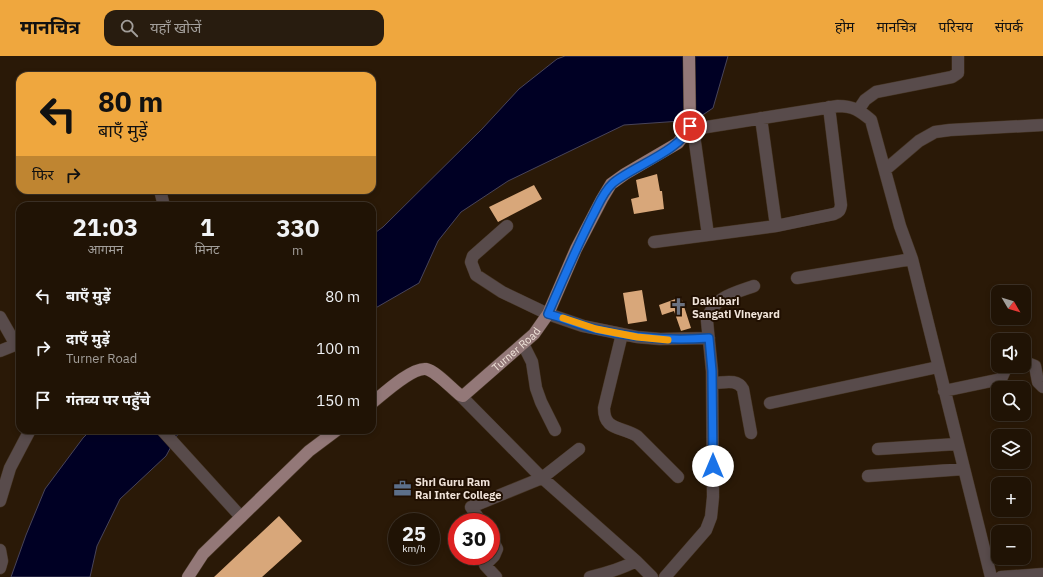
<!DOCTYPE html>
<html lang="hi">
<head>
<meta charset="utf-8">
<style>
	:root { --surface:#201305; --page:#281c0f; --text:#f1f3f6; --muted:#a29e9a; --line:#3d3227; --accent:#efa73e }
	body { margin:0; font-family:"IBM Plex Sans","Noto Sans Devanagari",sans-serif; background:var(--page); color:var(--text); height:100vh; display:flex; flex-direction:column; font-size:15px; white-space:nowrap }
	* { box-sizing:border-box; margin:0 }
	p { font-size:13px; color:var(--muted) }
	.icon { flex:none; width:22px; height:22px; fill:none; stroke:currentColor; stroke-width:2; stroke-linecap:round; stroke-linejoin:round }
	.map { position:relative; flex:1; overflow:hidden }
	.sheet { position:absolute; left:16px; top:146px; width:360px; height:232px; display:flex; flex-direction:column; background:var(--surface); border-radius:12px; box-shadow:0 2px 6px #0003,0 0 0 1px var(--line) }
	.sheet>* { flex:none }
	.banner { position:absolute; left:16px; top:16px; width:360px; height:122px; border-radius:12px; box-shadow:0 2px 6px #0003,0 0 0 1px var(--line); background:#efa73e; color:#111; overflow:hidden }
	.needle { width:26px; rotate:128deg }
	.fabs { position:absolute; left:991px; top:229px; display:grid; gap:8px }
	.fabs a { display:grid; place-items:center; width:40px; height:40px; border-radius:8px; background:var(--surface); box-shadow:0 2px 6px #0003,0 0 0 1px var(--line); font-size:20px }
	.speed { position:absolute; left:388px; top:457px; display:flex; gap:8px; font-size:20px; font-weight:700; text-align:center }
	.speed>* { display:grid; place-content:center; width:52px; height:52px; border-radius:50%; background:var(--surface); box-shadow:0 2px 6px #0003,0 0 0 1px var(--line); line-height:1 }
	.speed small { font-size:10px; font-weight:400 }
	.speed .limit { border:6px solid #d22; background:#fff; color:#111 }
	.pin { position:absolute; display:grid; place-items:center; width:34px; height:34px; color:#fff; margin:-17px; border:2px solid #fff; border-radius:50%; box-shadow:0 1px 4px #0007 }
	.me { position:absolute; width:44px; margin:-22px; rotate:0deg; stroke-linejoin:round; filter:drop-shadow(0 0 3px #0008) }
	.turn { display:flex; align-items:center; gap:14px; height:84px; padding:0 16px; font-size:18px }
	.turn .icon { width:52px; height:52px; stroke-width:2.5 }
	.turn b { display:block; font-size:28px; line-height:34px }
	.then { display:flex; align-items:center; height:38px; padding:0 16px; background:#0003; gap:8px; font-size:15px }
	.eta { display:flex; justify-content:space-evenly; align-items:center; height:68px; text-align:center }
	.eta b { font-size:24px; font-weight:800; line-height:28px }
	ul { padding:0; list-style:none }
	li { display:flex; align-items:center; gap:12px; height:52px; padding:0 16px }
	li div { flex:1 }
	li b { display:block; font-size:15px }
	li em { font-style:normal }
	header { display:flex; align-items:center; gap:24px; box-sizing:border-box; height:56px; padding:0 20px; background:var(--accent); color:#111 }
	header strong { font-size:19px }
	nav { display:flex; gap:22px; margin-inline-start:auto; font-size:14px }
	.search { width:280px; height:36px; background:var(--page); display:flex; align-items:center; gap:10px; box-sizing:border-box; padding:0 14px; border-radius:12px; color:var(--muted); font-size:15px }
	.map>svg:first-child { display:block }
	.water { fill:#000024; stroke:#48445a }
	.building { fill:#d8a77a }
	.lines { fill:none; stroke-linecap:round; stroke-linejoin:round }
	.minor-casing { stroke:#463524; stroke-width:13 }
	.major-casing { stroke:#463524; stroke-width:13 }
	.minor { stroke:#584b4b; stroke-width:12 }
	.major { stroke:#937878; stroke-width:12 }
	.route-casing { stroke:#114b97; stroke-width:10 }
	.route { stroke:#1a73e8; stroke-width:7 }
	.slow { stroke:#f59e0b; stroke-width:7 }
	.labels { text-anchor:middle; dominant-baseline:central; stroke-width:4; stroke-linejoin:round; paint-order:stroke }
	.poi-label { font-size:11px; font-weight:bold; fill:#f0e3d9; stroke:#200f01; text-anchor:start }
	.street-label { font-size:11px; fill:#f0e3d9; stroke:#200f01 }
</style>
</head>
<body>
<header>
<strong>मानचित्र</strong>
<div class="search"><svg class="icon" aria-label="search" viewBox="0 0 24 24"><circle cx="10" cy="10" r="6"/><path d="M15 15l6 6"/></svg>यहाँ खोजें</div>
<nav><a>होम</a><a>मानचित्र</a><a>परिचय</a><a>संपर्क</a></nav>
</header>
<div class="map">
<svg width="1043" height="521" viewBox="0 0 1043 521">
	<rect width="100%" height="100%" fill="#2a1907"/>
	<path class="water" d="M565,0H728L713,52L695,64L624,69L508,125L461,156L438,185L419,227L372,254V179L383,171L482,73L519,33L557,3Z
		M91,374H180L166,400L120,443L97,490L90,521H11L26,479L45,433L83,382Z"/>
	<path class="building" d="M657,118L660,135H662L664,153L634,158L631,143L639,141L636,124Z
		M534,129L542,143L498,166L489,151Z
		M642,234L647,265L628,268L623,237Z
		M681,241L691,272L681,275L674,255L662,259L659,249Z
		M406,427L409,437L397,441L393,431Z
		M279,460L302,485L262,521H214Z"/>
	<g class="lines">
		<defs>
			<path id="minor" d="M860,55L861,50L865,44L876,36L952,21L958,17V0
				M761,62L776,170
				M693,72L708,179
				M688,74L838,50C853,50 859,54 871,64L900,170L912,203L991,521
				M885,114L919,85L935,76L950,74L1043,69
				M160,134L164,150
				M507,170L473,200L471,206L476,219L502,236L548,258L583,270L637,281L660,283L709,282
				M654,186L776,170L834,158C839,156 840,155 841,149L829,51
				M797,222L912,203
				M0,261L16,289
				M622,278L604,352C604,375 621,370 637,380L678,421
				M523,288L532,306L536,332L541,346L555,374
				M0,295L20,287
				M1024,309L1030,308L1035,310L1038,326L1043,331
				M713,327C723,327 737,322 743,333L751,377
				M944,335L1001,323L1006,312L1014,310
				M460,339L539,419L636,505L652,521
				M770,347L938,311
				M162,374L241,461
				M878,393L957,388
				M868,420L964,413
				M0,445L10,412L30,374
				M481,466L471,451L542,422L579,393
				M491,481L497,493L494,500L485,509L496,521
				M0,494L2,505L0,512
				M590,521C607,517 621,513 636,505
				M665,521L706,474L711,461L713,441L712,315L707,265C711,242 734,237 754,230
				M1001,521L1043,518"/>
			<g id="major">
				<path id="s1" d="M372,347C383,338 412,311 426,313C436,315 452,333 460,339L463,340L534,278L548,258L576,193L602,143L611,128L625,118L678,87L688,74L690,70L689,0"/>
				<path d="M188,521L203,498L309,395L337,374"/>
			</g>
		</defs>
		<use href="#minor" class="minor-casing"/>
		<use href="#major" class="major-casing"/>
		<use href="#minor" class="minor"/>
		<use href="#major" class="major"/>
	</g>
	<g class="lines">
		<defs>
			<path id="route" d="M690,70C681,95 633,110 613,127C603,136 598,150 592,161C576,193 562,225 548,258C564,262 579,269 595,273C633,282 671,285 709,282L712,315L713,410"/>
		</defs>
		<use href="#route" class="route-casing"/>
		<use href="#route" class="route"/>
		<path class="slow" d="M563,262L596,273L637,281L668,284"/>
	</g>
	<defs>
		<symbol id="church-bare" viewBox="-9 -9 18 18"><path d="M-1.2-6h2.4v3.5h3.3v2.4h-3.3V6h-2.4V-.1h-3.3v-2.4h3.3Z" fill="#6b7280" stroke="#200f01" stroke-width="2.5" paint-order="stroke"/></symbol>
		<symbol id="office-bare" viewBox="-9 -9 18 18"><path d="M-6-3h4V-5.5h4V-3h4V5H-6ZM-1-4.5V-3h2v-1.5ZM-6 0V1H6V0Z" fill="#5c6f8a" stroke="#200f01" stroke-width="2.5" paint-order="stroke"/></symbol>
	</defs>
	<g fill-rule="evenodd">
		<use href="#church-bare" x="666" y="238" width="25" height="25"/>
		<use href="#office-bare" x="390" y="420" width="25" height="25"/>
	</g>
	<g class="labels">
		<g class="poi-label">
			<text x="692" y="245">Dakhbari<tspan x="692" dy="13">Sangati Vineyard</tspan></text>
			<text x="415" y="426">Shri Guru Ram<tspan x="415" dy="13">Rai Inter College</tspan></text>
		</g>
		<g class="street-label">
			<text stroke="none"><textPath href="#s1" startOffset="182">Turner Road</textPath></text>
		</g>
	</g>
</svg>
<div class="fabs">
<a><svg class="needle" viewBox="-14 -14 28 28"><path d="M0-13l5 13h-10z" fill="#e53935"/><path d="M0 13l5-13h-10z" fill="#a29e9a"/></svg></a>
<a><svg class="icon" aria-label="sound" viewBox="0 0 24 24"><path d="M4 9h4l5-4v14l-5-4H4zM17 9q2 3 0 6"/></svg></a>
<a><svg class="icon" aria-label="search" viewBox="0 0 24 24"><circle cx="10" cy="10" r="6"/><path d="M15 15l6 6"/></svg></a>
<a><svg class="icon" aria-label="layers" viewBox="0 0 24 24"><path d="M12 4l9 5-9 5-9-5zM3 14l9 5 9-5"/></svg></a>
<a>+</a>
<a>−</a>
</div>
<div class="speed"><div>25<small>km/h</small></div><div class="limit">30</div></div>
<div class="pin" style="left:690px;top:70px;background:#d93025"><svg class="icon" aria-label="arrive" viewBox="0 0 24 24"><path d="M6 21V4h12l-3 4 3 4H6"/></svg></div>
<svg class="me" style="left:713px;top:410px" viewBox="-20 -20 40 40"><circle r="19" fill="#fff"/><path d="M0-13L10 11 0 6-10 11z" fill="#1a73e8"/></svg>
<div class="banner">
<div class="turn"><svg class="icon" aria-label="left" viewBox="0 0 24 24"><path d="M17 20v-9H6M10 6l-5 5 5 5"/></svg><div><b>80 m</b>बाएँ मुड़ें</div></div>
<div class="then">फिर<svg class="icon" aria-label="right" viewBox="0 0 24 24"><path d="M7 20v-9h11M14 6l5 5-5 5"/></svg></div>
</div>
<section class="sheet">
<div class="eta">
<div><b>21:03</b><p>आगमन</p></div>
<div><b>1</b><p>मिनट</p></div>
<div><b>330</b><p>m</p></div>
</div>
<ul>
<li><svg class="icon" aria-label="left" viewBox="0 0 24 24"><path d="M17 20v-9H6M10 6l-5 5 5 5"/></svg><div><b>बाएँ मुड़ें</b></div><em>80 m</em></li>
<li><svg class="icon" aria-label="right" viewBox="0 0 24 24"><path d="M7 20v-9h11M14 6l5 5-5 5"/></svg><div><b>दाएँ मुड़ें</b><p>Turner Road</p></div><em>100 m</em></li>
<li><svg class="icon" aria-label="arrive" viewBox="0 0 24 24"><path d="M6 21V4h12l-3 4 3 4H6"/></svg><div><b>गंतव्य पर पहुँचे</b></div><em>150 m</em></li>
</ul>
</section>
</div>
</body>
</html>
